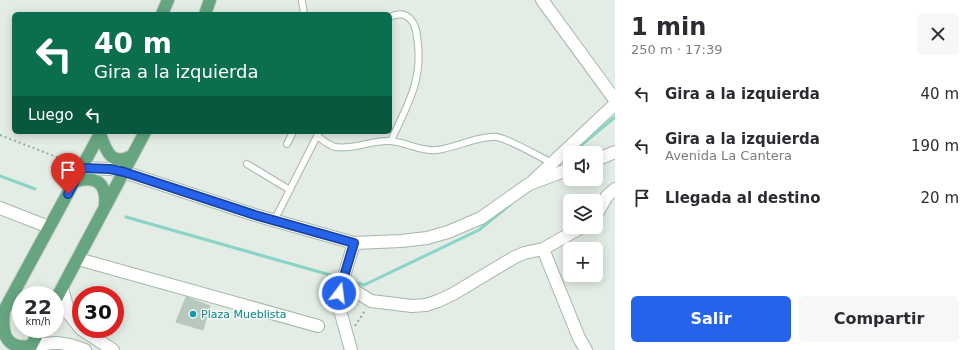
<!DOCTYPE html>
<html lang="es">
<head>
<meta charset="utf-8">
<style>
	:root { --surface:#fff; --page:#f7f7f7; --text:#2b2b33; --muted:#7c7c81; --accent:#2563eb }
	body { margin:0; font-family:"DejaVu Sans",sans-serif; background:var(--page); color:var(--text); height:100vh; display:flex; flex-direction:column; font-size:15px; white-space:nowrap }
	* { box-sizing:border-box; margin:0 }
	p { font-size:13px; color:var(--muted) }
	.icon { flex:none; width:22px; height:22px; fill:none; stroke:currentColor; stroke-width:2; stroke-linecap:round; stroke-linejoin:round }
	.map { position:relative; flex:1; overflow:hidden }
	.panel { display:flex; flex-direction:column; background:var(--surface); width:360px }
	.panel>* { flex:none }
	.hud { position:absolute; left:12px; top:12px; width:380px; height:122px; border-radius:6px; box-shadow:0 2px 10px #0003; background:#0b6e4f; color:#fff; overflow:hidden }
	.controls { position:absolute; left:563px; top:146px; display:grid; gap:8px }
	.controls a { display:grid; place-items:center; width:40px; height:40px; border-radius:6px; background:var(--surface); box-shadow:0 2px 10px #0003; font-size:20px }
	.speed { position:absolute; left:12px; top:286px; display:flex; gap:8px; font-size:20px; font-weight:700; text-align:center }
	.speed>* { display:grid; place-content:center; width:52px; height:52px; border-radius:50%; background:var(--surface); box-shadow:0 2px 10px #0003; line-height:1 }
	.speed small { font-size:10px; font-weight:400 }
	.speed .limit { border:6px solid #d22; background:#fff; color:#111 }
	.pin { position:absolute; display:grid; place-items:center; width:34px; height:34px; color:#fff; margin:-41px -17px; border-radius:50% 50% 50% 0; rotate:-45deg; box-shadow:0 0 4px #0007 }
	.pin .icon { rotate:45deg }
	.me { position:absolute; width:44px; margin:-22px; rotate:15deg; stroke-linejoin:round; filter:drop-shadow(0 0 3px #0008) }
	.turn { display:flex; align-items:center; gap:14px; height:84px; padding:0 16px; font-size:18px }
	.turn .icon { width:52px; height:52px; stroke-width:2.5 }
	.turn b { display:block; font-size:28px; line-height:34px }
	.then { display:flex; align-items:center; height:38px; padding:0 16px; background:#0003; gap:8px; font-size:15px }
	.round { display:grid; place-items:center; flex:none; width:42px; height:42px; border-radius:6px; background:var(--page) }
	.head { display:flex; align-items:center; justify-content:space-between; height:68px; padding:0 16px }
	h1 { font-size:24px; font-weight:700; line-height:30px }
	.primary-button { display:flex; gap:8px; margin-top:auto; padding:8px 16px }
	.primary-button a { flex:1; height:46px; border-radius:6px; background:var(--accent); color:#fff; font-size:16px; font-weight:700; line-height:46px; text-align:center }
	.primary-button a+a { background:var(--page); color:var(--text) }
	ul { padding:0; list-style:none }
	li { display:flex; align-items:center; gap:12px; height:52px; padding:0 16px }
	li div { flex:1 }
	li b { display:block; font-size:15px }
	li em { font-style:normal }
	main { display:flex; flex:1; min-height:0 }
	.map>svg:first-child { display:block }
	.lines { fill:none; stroke-linecap:round; stroke-linejoin:round }
	.stream { stroke:#89d4c6; stroke-width:3 }
	.building { fill:#b8c8bd; stroke:#b5c7b9 }
	.service-casing { stroke:#a5b6aa; stroke-width:8 }
	.minor-casing { stroke:#a5b6aa; stroke-width:14 }
	.primary-casing { stroke:#c1cac4; stroke-width:14 }
	.path { stroke:#82b293; stroke-width:2; stroke-dasharray:2 3; stroke-linecap:butt }
	.service { stroke:#fff; stroke-width:6 }
	.minor { stroke:#fff; stroke-width:12 }
	.primary { stroke:#66a57f; stroke-width:12 }
	.route-casing { stroke:#184099; stroke-width:10 }
	.route { stroke:#2563eb; stroke-width:7 }
	.culture-dot { fill:#0f9aa8; stroke:#f4faf5; stroke-width:1.5 }
	.labels { text-anchor:middle; dominant-baseline:central; stroke-width:3; stroke-linejoin:round; paint-order:stroke }
	.culture-label { font-size:11px; fill:#0d838f; stroke:#f4faf5; text-anchor:start }
</style>
</head>
<body>
<main>
<div class="map">
<svg width="615" height="350" viewBox="0 0 615 350">
	<rect width="100%" height="100%" fill="#e3ede5"/>
	<g class="lines">
		<path class="stream" d="M572,153L615,117
			M0,176L35,189
			M126,217L341,278
			M347,280L364,285L479,230L511,204"/>
	</g>
	<path class="building" d="M186,297L210,306L203,330L176,322Z"/>
	<g class="lines">
		<defs>
			<path id="service" d="M302,1L304,14
				M390,17C398,13 406,13 412,21C417,28 417,36 418,45C422,83 406,107 391,141
				M317,136C323,140 328,145 335,147C353,150 371,140 390,141C406,142 421,152 437,150C454,148 482,135 497,137C511,140 538,156 552,163
				M287,144L293,132
				M247,164L290,190
				M274,221L318,134"/>
			<path id="minor" d="M542,0L615,100
				M596,160L615,152
				M82,168L111,169L124,172L255,215L354,243L401,241L427,238L448,232L481,218L529,184L570,169
				M533,181L615,104
				M0,208L49,227
				M596,215L607,196L615,189
				M543,249L579,338L586,350
				M78,259L318,326
				M342,283L371,301L412,306L426,305L438,301L453,294L513,258L524,253L543,249L582,227
				M62,288L69,314L81,329
				M81,329L113,350
				M31,346C55,342 62,341 85,350
				M351,350L338,303L342,283L354,243"/>
			<path id="primary" d="M162,14L168,0
				M205,14L210,0
				M100,134C106,151 112,168 133,155
				M74,182C95,175 107,182 105,205
				M55,301L145,132
				M4,311C2,330 3,350 31,346
				M0,318L101,132
				M29,350L40,329"/>
		</defs>
		<use href="#service" class="service-casing"/>
		<use href="#minor" class="minor-casing"/>
		<use href="#primary" class="primary-casing"/>
		<path class="path" d="M0,135L72,163
			M355,326L366,309"/>
		<use href="#service" class="service"/>
		<use href="#minor" class="minor"/>
		<use href="#primary" class="primary"/>
	</g>
	<g class="lines">
		<defs>
			<path id="route" d="M68,194L82,168L110,169L124,172L255,215L354,243L339,293"/>
		</defs>
		<use href="#route" class="route-casing"/>
		<use href="#route" class="route"/>
	</g>
	<circle class="culture-dot" cx="193" cy="314" r="4"/>
	<g class="labels">
		<g class="culture-label">
			<text x="201" y="314">Plaza Mueblista</text>
		</g>
	</g>
</svg>
<div class="controls">
<a><svg class="icon" aria-label="sound" viewBox="0 0 24 24"><path d="M4 9h4l5-4v14l-5-4H4zM17 9q2 3 0 6"/></svg></a>
<a><svg class="icon" aria-label="layers" viewBox="0 0 24 24"><path d="M12 4l9 5-9 5-9-5zM3 14l9 5 9-5"/></svg></a>
<a>+</a>
</div>
<div class="speed"><div>22<small>km/h</small></div><div class="limit">30</div></div>
<div class="pin" style="left:68px;top:194px;background:#d93025"><svg class="icon" aria-label="arrive" viewBox="0 0 24 24"><path d="M6 21V4h12l-3 4 3 4H6"/></svg></div>
<svg class="me" style="left:339px;top:293px" viewBox="-20 -20 40 40"><circle r="17" fill="#2563eb" stroke="#fff" stroke-width="3"/><path d="M0-11L8 9 0 5-8 9z" fill="#fff"/></svg>
<div class="hud">
<div class="turn"><svg class="icon" aria-label="left" viewBox="0 0 24 24"><path d="M17 20v-9H6M10 6l-5 5 5 5"/></svg><div><b>40 m</b>Gira a la izquierda</div></div>
<div class="then">Luego<svg class="icon" aria-label="left" viewBox="0 0 24 24"><path d="M17 20v-9H6M10 6l-5 5 5 5"/></svg></div>
</div>
</div>
<section class="panel">
<div class="head"><div><h1>1 min</h1><p>250 m · 17:39</p></div><a class="round"><svg class="icon" aria-label="close" viewBox="0 0 24 24"><path d="M6 6l12 12M18 6L6 18"/></svg></a></div>
<ul>
<li><svg class="icon" aria-label="left" viewBox="0 0 24 24"><path d="M17 20v-9H6M10 6l-5 5 5 5"/></svg><div><b>Gira a la izquierda</b></div><em>40 m</em></li>
<li><svg class="icon" aria-label="left" viewBox="0 0 24 24"><path d="M17 20v-9H6M10 6l-5 5 5 5"/></svg><div><b>Gira a la izquierda</b><p>Avenida La Cantera</p></div><em>190 m</em></li>
<li><svg class="icon" aria-label="arrive" viewBox="0 0 24 24"><path d="M6 21V4h12l-3 4 3 4H6"/></svg><div><b>Llegada al destino</b></div><em>20 m</em></li>
</ul>
<div class="primary-button"><a>Salir</a><a>Compartir</a></div>
</section>
</main>
</body>
</html>
